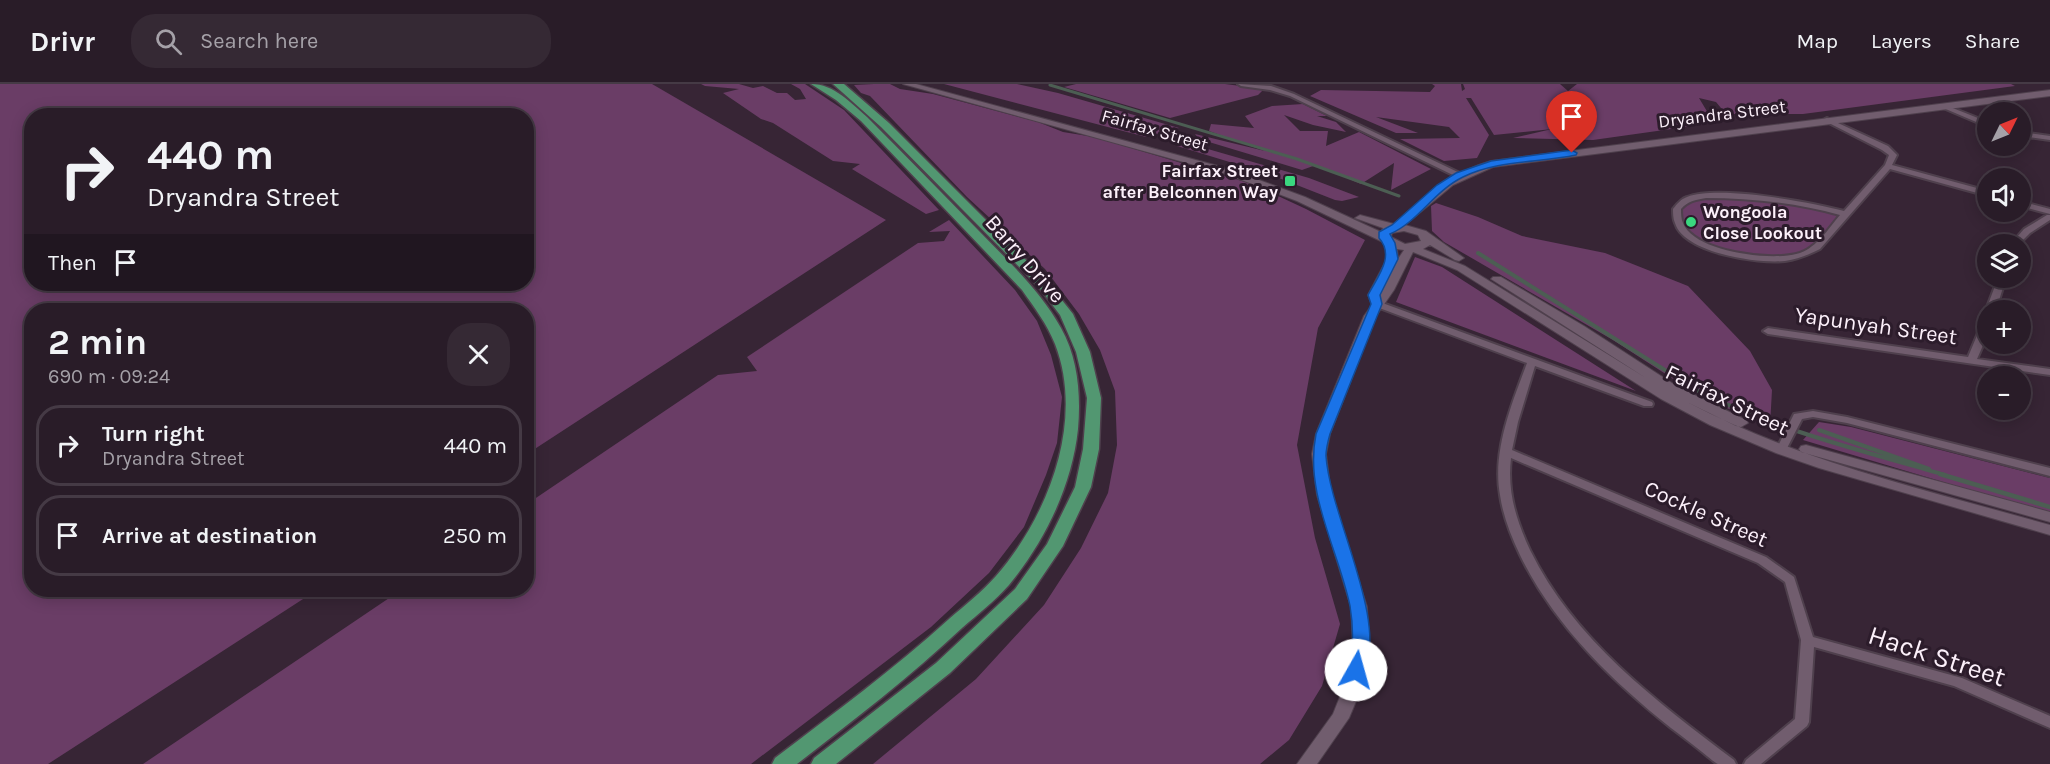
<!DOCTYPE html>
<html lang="en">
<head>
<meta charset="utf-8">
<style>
	:root { --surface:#291c28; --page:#352934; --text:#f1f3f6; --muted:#a5a1a8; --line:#453a45 }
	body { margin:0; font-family:Karla,sans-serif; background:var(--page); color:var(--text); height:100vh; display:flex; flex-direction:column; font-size:22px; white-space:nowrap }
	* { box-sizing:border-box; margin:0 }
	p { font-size:20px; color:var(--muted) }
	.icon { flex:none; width:33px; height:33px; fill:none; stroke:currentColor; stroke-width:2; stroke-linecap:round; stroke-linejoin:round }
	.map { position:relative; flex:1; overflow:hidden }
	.panel { position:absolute; left:24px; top:219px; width:510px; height:294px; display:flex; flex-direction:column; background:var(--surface); border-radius:24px; box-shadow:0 3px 15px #0003,0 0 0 2px var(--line) }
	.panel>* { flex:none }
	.banner { position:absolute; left:24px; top:24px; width:510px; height:183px; border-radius:24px; box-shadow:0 3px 15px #0003,0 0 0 2px var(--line); background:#291c28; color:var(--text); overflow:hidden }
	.needle { width:39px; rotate:47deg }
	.controls { position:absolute; left:1977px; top:18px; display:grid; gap:12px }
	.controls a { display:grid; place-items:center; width:54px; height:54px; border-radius:50%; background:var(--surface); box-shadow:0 3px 15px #0003,0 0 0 2px var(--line); font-size:30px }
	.pin { position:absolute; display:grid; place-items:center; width:51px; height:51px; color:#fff; margin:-62px -26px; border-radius:50% 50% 50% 0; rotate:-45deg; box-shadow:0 0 6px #0007 }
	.pin .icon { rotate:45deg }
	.me { position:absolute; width:66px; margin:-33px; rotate:7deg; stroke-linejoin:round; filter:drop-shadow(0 0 4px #0008) }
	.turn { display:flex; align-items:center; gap:21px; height:126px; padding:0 24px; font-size:27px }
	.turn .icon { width:78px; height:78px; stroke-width:2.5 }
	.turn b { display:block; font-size:42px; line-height:51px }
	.then { display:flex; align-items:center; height:57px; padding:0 24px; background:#0003; gap:12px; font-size:22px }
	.round { display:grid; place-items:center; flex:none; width:63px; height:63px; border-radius:24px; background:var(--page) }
	.headline { display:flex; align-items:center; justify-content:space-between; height:102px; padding:0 24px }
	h1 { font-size:36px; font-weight:700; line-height:45px }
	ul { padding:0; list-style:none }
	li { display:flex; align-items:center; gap:18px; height:81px; margin:0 12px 9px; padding:0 12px; border:3px solid var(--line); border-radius:24px }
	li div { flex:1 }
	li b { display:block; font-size:22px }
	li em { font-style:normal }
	header { display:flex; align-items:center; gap:36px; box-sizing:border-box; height:84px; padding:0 30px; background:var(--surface); border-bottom:2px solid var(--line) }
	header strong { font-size:28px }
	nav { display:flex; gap:33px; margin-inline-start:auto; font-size:21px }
	.search { width:420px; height:54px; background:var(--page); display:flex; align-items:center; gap:15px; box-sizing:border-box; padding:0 21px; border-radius:24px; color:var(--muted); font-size:22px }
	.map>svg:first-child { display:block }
	.green { fill:#6a3d66; fill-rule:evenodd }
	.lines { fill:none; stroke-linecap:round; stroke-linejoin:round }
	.stream-far2 { stroke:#4c5e53; stroke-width:3 }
	.stream-far1 { stroke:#4c5e53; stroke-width:4 }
	.stream { stroke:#4c5e53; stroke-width:4.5 }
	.street-casing { stroke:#4f404d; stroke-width:4 }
	.secondary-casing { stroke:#4f404d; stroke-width:2 }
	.primary-casing { stroke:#4f404d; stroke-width:3 }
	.street { fill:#715d6e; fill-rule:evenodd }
	.secondary { fill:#715d6e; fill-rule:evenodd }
	.primary { fill:#529771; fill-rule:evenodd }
	.route { fill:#1a73e8; stroke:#114b97; stroke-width:1.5 }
	.poi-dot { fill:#3ad77f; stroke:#2c1c2b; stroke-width:2 }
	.labels { text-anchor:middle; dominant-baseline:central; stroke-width:6; stroke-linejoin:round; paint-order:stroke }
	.far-street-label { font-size:18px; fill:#fcf0fa; stroke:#2c1c2b }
	.far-poi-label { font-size:18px; font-weight:bold; fill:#fcf0fa; stroke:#2c1c2b; text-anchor:end }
	.street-label { font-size:22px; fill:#fcf0fa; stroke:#2c1c2b }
	.near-street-label { font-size:27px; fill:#fcf0fa; stroke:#2c1c2b }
</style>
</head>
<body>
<header>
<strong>Drivr</strong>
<div class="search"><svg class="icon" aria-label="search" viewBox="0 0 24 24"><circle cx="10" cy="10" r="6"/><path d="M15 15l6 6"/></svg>Search here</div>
<nav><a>Map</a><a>Layers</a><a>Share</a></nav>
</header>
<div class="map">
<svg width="2050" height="680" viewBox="0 0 2050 680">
	<rect width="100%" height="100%" fill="#372535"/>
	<path class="green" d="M0,0H652L886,136L527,370L526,226H32V506H317L48,680H0ZM32,32H526V200H32Z
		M701,0H739L753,4L763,2L777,9H787L795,16L806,15L800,5L791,0H805L844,26L939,126L926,130L852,85L860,80L833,77L773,39L761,35L723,9L739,5L705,2Z
		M874,0H890L900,5L933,10L1038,38L1063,48L1094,53L1252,100L1306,125L1365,156L1318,244L1297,361L1315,454L1340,540L1322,602L1289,656L1260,680H873L976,595L1044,521L1081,464L1108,409L1117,361L1115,307L1100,266L1079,230L1045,185L967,113L870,12L861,9L854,1Z
		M944,0H1017L1058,9L1179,44L1146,53Z
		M1076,0H1225L1264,5L1258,11L1170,34L1064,3Z
		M1432,0H1461L1462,7L1465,5L1463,0H1560L1568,7L1577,0H2011L2015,2L1803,30H1726L1716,18L1699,14L1714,39L1593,56L1513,54L1552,45L1494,51L1471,14H1466L1489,51L1477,74L1444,77L1400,55L1460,54L1449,43L1376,33L1418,49H1396L1310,12L1321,6L1430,8L1435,2Z
		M1303,20L1327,32H1317L1336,38L1346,48L1313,41L1284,31L1300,47H1328L1326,62L1359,48L1431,85L1391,106L1394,79L1361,100L1316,81L1302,86L1199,55L1195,50L1265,67L1209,47L1211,40L1254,44L1245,32L1272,22Z
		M1194,61L1309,94L1359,113L1342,117L1335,116L1269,90L1177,62Z
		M1713,112L1811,121L1845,130L1813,167L1769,176L1707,162L1685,148L1677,125L1686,117Z
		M1436,119L1478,133L1522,152L1605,169L1688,202L1750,267L1772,306L1770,342L1722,322L1678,298L1613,256L1444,158L1432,147L1431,122Z
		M949,136L1015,206L1037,237L1051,271L1062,313L1057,359L1046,391L1024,443L989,489L931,543L751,680H143L401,506H526L527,420L718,291L757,287L747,273L918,159L944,157L950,147L929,148Z
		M1415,173L1442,183L1636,307L1396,218Z
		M1819,338L1851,343L2050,394V430L1803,356Z"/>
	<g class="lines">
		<path class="stream-far2" d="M1050,1L1297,75L1399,112"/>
		<path class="stream-far1" d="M1478,169L1700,308C1777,346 1863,367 1945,391
			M1819,346L1929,385"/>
		<path class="stream" d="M1940,390L2050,423"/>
		<defs>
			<path id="street" d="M1238,0L1271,2L1294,10L1464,91L1457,93L1290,12L1270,6L1241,2Z
				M1941,21H1945L1988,38V43L1941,23Z
				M1827,34L1888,62L1897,71L1892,81L1988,107V112L1890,85L1820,165C1808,171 1798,175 1785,177C1758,180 1684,169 1675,139C1673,135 1673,129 1673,125C1677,120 1681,115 1687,113C1719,101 1810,118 1844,127L1885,81L1889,71L1882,66L1825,37V35ZM1706,114C1751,114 1797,119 1840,131C1829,144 1817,163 1800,169C1773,178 1694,168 1683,139C1681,135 1681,129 1681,125C1688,117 1695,116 1706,114Z
				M2020,48L2050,52V56L2020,52Z
				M2020,117L2050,125V130L2020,122Z
				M2047,131H2050V136L2030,149L2019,160H2011L2024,145Z
				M1998,194H2006L1996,226L1988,228L1986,226Z
				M1377,217L1652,318L1653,320L1652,322H1644L1535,282L1518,338L1512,366L1766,473L1794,493L1813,553L1962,594L2050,632V644L1954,602L1814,563L1809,638L1807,642L1761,680H1744L1746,676L1795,635L1801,556L1785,498L1758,479L1511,374C1507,407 1516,436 1530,466C1574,556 1656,617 1734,676L1736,680C1731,680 1723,680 1718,680C1715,679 1710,674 1707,672C1695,662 1683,653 1671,644C1611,596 1554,541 1520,471C1511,452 1503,432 1500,411C1492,367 1512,319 1527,279L1374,222L1372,220Z
				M1988,234V250L1977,275L2050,285V291L1768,250L1763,247L1768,244L1968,273L1983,237Z
				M1813,327L1847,333L2050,384V392L1847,339L1813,333L1802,335L1785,368H1777L1776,366L1794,330Z"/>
			<path id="secondary" d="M903,0H916L1229,85L1305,113L1381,148L1383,144L1355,134L1360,131L1394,140C1424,114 1451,88 1491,77L2050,6V12L1493,83L1453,101L1405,141L1426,147L1464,174L1459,177L1455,176L1430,161L1423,165L1465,182L1646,294L1491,195L1493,193H1501L1584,242L1678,303L1746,336L1748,339L1741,343L1736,342L1687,318C1801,378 1927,406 2050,441V451L1819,384L1776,369L1710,341L1661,315L1457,186L1413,168L1394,206L1376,232L1330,350L1326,370L1331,411L1367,523L1369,563L1359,610L1349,634L1317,680H1297L1333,630L1341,610L1353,563L1351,523L1317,411L1312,370L1316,350L1364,232L1372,221L1368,211L1387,175L1385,159L1297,117L1223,89ZM1404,147L1418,151L1421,157L1405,160L1391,153L1392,149ZM1397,165L1404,166L1398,175Z
				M1806,361L2050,428V438L1801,368L1799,365L1801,362Z"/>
			<path id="primary" d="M811,0C834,0 851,19 867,33C905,71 942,109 979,147C1008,177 1040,206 1061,244C1078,274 1081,311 1078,345C1072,402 1045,457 1009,501C995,517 978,530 962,544C910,593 854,636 797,680H772L775,674C834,629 894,585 949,535C965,521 982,508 996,492C1048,432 1085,338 1055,260C1047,240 1034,223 1022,206L861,37L836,16Z
				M833,0H844L889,39L1046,196L1073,230L1090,268L1101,314L1099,365L1091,403L1063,462L1027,515L950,589L836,680H811L814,674L936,579L1015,505L1047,460L1075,403L1083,365L1087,314L1076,268L1060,231L1038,202L881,43Z"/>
		</defs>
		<use href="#street" class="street-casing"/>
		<use href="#secondary" class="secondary-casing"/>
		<use href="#primary" class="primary-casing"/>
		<use href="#street" class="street"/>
		<use href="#secondary" class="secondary"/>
		<use href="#primary" class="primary"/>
	</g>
	<path class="route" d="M1572,66L1577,69L1576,71C1539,79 1497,76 1463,93C1434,107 1418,138 1390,150L1395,159L1398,175L1380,211L1382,220L1330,350C1328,357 1326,365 1326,372C1330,432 1390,539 1363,590L1356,592L1350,590C1346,582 1351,573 1352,563C1353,551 1352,534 1350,522C1338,465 1304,409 1316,350L1371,220L1368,211C1378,192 1395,172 1379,154V148L1392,141L1437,101L1456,89L1491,77Z"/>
	<g class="poi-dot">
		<rect x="1284" y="91" width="12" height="12" rx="3"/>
		<circle cx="1691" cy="138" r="6"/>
	</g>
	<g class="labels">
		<g class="far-street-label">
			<text transform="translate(1722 30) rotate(-7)">Dryandra Street</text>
			<text transform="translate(1155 46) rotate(16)">Fairfax Street</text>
		</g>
		<g class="far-poi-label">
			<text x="1278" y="87">Fairfax Street<tspan x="1278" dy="21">after Belconnen Way</tspan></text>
			<text x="1703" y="128" text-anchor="start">Wongoola<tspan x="1703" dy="21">Close Lookout</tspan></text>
		</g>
		<g class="street-label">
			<text transform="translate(1025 175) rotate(49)">Barry Drive</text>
			<text transform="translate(1876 242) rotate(8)">Yapunyah Street</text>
			<text transform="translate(1727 316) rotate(26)">Fairfax Street</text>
			<text transform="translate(1706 430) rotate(24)">Cockle Street</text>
		</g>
		<g class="near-street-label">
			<text transform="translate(1937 572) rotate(18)">Hack Street</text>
		</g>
	</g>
</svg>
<div class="controls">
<a><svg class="needle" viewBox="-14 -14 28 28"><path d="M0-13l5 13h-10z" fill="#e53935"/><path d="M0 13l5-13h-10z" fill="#a5a1a8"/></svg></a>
<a><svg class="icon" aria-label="sound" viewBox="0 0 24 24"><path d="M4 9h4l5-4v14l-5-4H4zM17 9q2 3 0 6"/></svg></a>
<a><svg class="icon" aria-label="layers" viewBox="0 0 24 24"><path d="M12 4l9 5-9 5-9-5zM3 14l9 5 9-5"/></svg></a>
<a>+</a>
<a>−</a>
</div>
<div class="pin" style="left:1572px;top:69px;background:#d93025"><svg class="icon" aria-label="arrive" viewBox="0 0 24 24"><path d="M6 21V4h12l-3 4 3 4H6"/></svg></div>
<svg class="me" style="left:1356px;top:586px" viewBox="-20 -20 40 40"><circle r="19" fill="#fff"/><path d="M0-13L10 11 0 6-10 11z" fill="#1a73e8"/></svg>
<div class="banner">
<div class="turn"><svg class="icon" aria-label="right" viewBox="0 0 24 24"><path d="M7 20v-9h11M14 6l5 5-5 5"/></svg><div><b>440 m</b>Dryandra Street</div></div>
<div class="then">Then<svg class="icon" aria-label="arrive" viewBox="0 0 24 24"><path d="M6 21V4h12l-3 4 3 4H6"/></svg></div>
</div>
<section class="panel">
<div class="headline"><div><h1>2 min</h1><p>690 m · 09:24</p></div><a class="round"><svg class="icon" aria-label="close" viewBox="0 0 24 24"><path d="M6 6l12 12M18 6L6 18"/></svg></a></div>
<ul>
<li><svg class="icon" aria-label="right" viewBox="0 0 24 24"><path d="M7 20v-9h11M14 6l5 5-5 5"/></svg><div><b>Turn right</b><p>Dryandra Street</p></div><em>440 m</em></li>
<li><svg class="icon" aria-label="arrive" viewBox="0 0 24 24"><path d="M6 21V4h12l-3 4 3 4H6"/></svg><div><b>Arrive at destination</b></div><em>250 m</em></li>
</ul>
</section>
</div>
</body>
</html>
